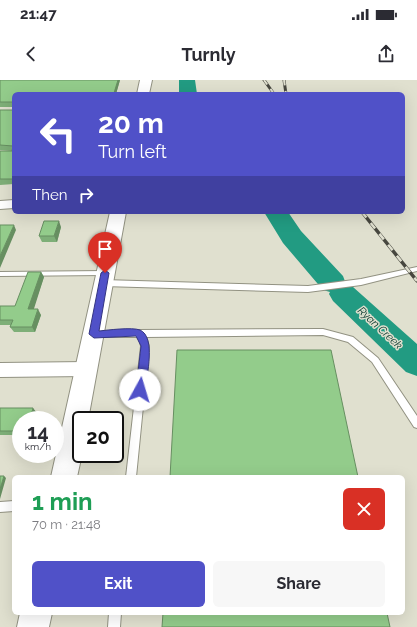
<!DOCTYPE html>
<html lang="en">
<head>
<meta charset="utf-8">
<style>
	:root { --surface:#fff; --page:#f7f7f7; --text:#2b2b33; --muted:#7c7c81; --accent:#5051c8 }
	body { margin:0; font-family:Raleway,sans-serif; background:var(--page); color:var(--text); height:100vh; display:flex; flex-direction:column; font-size:15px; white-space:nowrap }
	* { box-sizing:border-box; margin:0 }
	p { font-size:13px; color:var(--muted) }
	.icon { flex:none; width:22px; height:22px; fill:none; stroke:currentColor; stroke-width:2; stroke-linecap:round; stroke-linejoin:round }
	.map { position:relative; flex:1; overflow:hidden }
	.side { position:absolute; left:12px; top:395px; width:393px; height:140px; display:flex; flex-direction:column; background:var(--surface); border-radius:6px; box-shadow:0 4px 16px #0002 }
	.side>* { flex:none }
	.top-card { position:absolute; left:12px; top:12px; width:393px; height:122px; border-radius:6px; box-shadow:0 4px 16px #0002; background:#5051c8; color:#fff; overflow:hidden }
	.speed { position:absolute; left:12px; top:331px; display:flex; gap:8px; font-size:20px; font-weight:700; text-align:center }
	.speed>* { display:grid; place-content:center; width:52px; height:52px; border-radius:50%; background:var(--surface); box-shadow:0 4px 16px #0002; line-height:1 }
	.speed small { font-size:10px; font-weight:400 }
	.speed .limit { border:2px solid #111; border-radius:6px; background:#fff; color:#111 }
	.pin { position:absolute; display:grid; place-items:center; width:34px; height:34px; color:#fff; margin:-41px -17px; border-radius:50% 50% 50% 0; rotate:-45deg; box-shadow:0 0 4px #0007 }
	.pin .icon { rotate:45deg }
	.me { position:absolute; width:44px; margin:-22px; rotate:6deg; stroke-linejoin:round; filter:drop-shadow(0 0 3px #0008) }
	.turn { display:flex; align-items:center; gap:14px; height:84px; padding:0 20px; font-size:18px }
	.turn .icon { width:52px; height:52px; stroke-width:2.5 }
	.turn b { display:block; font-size:28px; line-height:34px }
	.then { display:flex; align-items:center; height:38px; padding:0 20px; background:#0003; gap:8px; font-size:15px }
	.round { display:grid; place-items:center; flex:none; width:42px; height:42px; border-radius:6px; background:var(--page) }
	.headline { display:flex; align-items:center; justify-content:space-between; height:68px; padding:0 20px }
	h1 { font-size:24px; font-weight:700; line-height:30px; color:#1e9e55 }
	.cta { display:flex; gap:8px; margin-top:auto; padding:8px 20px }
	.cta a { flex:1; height:46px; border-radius:6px; background:var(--accent); color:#fff; font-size:16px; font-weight:700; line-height:46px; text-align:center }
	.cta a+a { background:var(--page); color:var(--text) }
	.status { display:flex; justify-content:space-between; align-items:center; height:28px; padding:0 20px; background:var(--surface); direction:ltr }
	.status svg { height:11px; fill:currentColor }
	header { display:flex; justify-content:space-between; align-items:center; height:52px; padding:0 20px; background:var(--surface); font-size:18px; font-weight:700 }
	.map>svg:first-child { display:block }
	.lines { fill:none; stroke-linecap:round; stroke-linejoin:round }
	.river { fill:#229b82; fill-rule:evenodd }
	.lane-casing { stroke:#929282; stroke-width:2 }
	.street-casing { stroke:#929282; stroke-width:2 }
	.secondary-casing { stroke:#929282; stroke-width:2 }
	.lane { fill:#fff; fill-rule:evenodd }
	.street { fill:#fff; fill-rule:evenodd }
	.secondary { fill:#fff; fill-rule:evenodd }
	.rail-far1-casing { stroke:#47473f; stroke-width:3 }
	.rail-casing { stroke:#47473f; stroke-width:3.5 }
	.rail-far1 { stroke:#e0e0cf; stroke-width:2; stroke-dasharray:5.5; stroke-linecap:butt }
	.rail { stroke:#e0e0cf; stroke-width:2.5; stroke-dasharray:7; stroke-linecap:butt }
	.wall { fill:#7eaf78 }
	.shaded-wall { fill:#678f61 }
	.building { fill:#93cc8b; stroke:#678f61 }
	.route { fill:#5051c8; stroke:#343582 }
	.labels { text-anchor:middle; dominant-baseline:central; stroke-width:3; stroke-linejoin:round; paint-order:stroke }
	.water-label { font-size:11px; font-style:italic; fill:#003329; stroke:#e0e0cf }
</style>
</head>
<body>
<div class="status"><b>21:47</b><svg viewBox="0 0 49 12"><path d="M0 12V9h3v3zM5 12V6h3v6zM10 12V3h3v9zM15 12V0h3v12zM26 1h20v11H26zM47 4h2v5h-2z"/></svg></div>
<header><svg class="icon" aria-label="back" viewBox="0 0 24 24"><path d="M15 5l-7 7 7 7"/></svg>Turnly<svg class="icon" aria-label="share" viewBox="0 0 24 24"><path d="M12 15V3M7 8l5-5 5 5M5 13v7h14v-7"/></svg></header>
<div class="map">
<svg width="417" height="547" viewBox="0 0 417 547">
	<rect width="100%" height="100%" fill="#e0e0cf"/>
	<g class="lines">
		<path class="river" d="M179,0H195L197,14H179Z
			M264,132H288L301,151L343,196L346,204L353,207L417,264V296L406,292L333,221L329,214L330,212L323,210L283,163Z"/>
		<defs>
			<path id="lane" d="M417,187V191L361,205L308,212L103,206L99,203L103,200L308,206L361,199Z
				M105,191L108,193L105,195L0,196V192Z
				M323,249L353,257L378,278L417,336V348L414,347L372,282L348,262L323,255L146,257L149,266L136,397H126L141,266L139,259L137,257H94L91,256L90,254L91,252L138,250Z
				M14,421V431L0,432V422Z
				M109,533H121L120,547H108Z"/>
			<path id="street" d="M14,120V128L0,129V121Z
				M86,282L92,284L94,289L92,294L86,296L0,297V283Z"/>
			<path id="secondary" d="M140,0H152L149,14H137Z
				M110,132H126L88,340H81L82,374L77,397H51Z
				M20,533H52L49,547H17Z"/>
		</defs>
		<use href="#lane" class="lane-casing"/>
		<use href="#street" class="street-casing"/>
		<use href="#secondary" class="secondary-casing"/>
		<use href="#lane" class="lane"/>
		<use href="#street" class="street"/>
		<use href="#secondary" class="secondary"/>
		<defs>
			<path id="rail-far1" d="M264,0L274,14
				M284,0L286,14"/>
			<path id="rail" d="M362,132L417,201"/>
		</defs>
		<use href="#rail-far1" class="rail-far1-casing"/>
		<use href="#rail" class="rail-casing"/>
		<use href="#rail-far1" class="rail-far1"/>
		<use href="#rail" class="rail"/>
	</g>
	<path class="wall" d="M0,0H120L116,14H14V104L0,105V71H12L0,70V30H13V27H0Z
		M61,147L57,162H42L39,156Z
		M41,192L44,197L33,229L41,235L35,252H14L10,247L11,245H0V226H15Z
		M0,328L37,333L21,340V355H0Z"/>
	<path class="shaded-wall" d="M118,0H120L116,14H114V13Z
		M59,141L61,147L57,162L54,156Z
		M14,145L16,150L0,188V176Z
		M41,192L44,197L32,235L28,229Z
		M38,229L41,235L35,252L32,247Z
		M33,328L37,333L35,340H30Z
		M4,396L6,398L0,419V409Z"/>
	<path class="building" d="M0,0H118L114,13H98L97,14H59V13L14,14V99H0V71H12L13,66L0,65V30H13V22H0Z
		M44,141H59L54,156H39Z
		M0,145H14L0,176Z
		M28,192H41L28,229H38L32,247H10L13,240H0V226H15Z
		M177,270H331L358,397H170Z
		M0,328H33L30,340H21V351H0Z
		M0,396H4L0,409Z
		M163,533H387L390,547H162Z"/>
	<path class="route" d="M105,190L109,193L99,251C108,250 132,247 140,250C156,257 147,295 145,310L140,314L136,310L141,266L136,256L94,258L89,254L101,193Z"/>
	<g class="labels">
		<g class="water-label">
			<text transform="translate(380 248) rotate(43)">Ryan Creek</text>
		</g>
	</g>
</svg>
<div class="speed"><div>14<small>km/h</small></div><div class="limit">20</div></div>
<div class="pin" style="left:105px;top:193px;background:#d93025"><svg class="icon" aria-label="arrive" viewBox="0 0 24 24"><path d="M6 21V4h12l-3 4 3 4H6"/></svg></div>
<svg class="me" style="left:140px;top:310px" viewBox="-20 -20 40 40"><circle r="19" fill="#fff"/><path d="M0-13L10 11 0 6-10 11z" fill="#5051c8"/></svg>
<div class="top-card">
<div class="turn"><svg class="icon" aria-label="left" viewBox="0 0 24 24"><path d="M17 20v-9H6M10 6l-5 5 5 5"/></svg><div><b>20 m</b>Turn left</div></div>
<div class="then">Then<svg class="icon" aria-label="right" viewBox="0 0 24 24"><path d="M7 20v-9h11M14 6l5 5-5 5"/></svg></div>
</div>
<section class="side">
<div class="headline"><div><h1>1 min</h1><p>70 m · 21:48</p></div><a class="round" style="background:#d93025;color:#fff"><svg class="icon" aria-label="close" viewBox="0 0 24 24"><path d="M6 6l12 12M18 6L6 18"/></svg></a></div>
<div class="cta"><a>Exit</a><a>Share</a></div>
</section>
</div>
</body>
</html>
